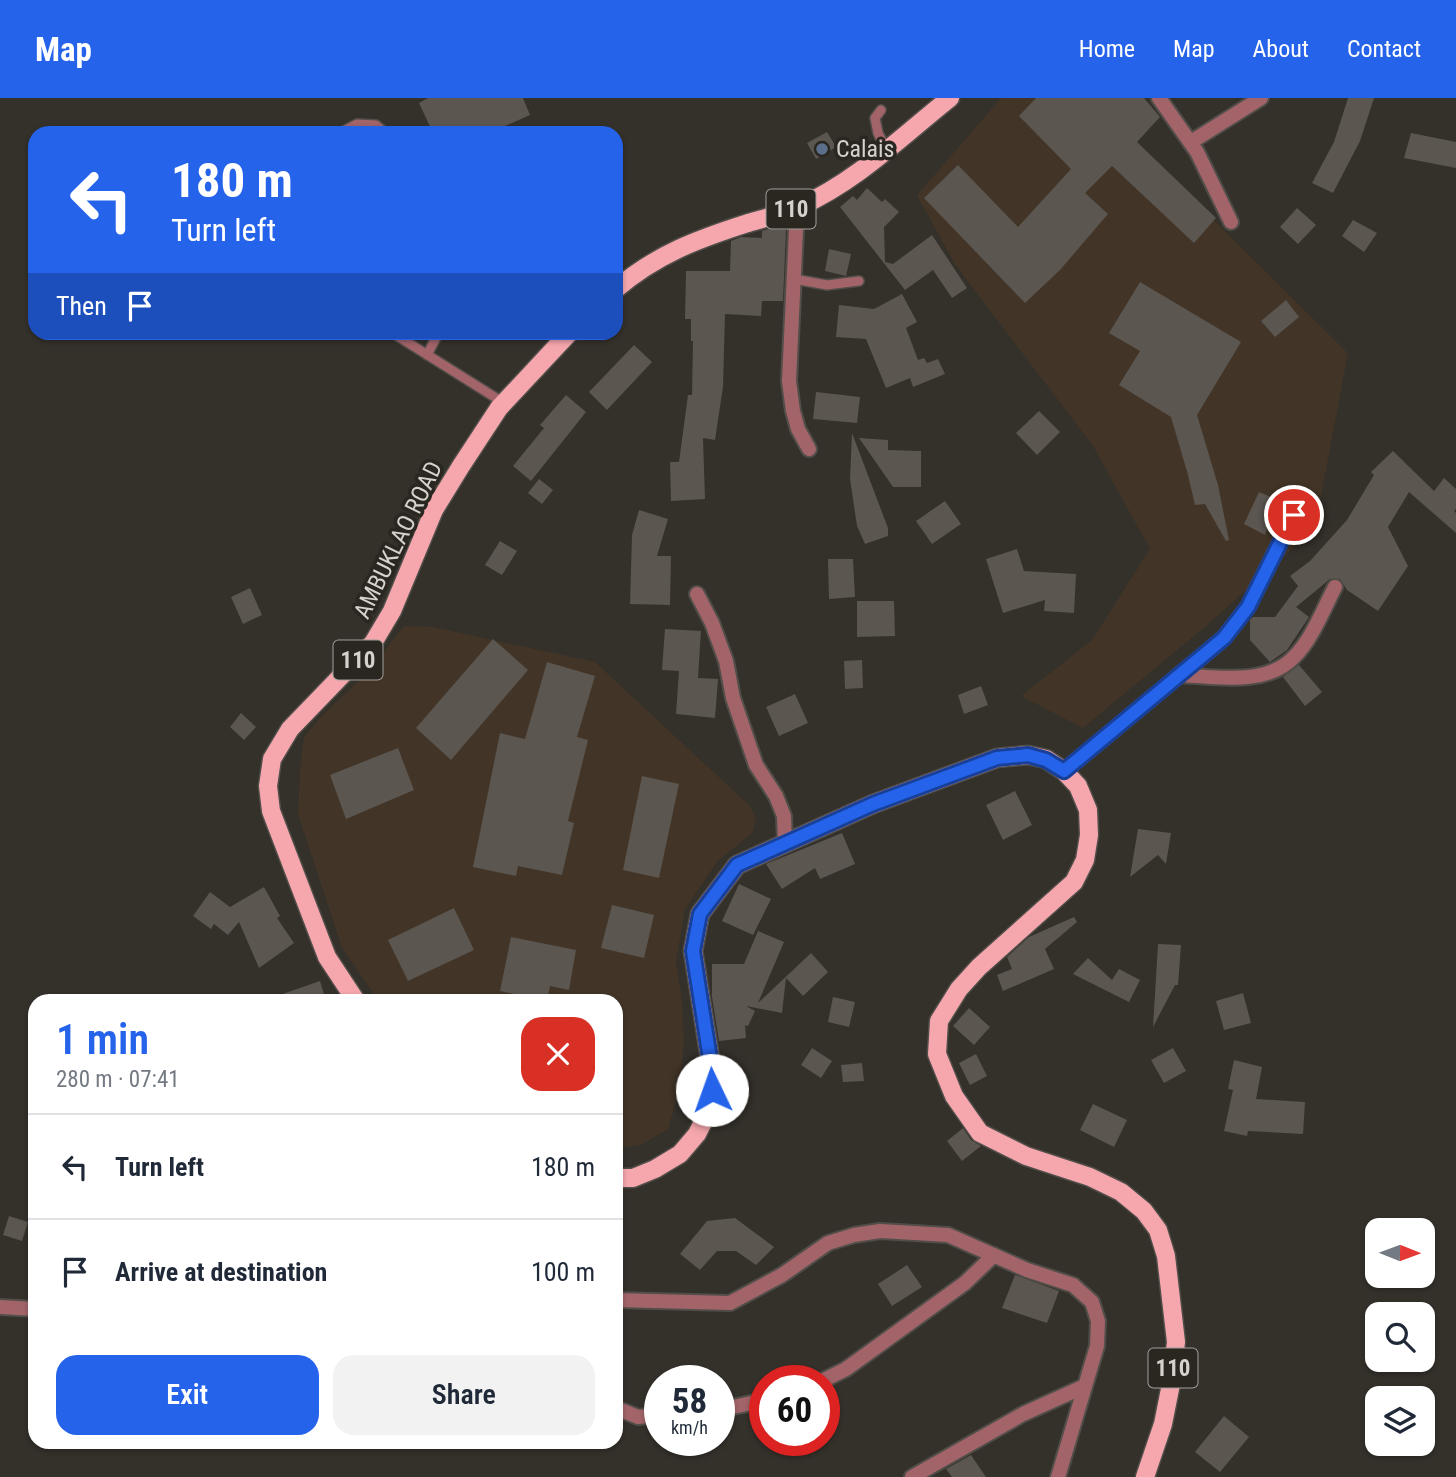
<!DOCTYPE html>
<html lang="en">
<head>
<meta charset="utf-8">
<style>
	:root { --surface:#fff; --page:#f2f2f3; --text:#1f2937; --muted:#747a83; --line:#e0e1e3; --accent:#2563eb }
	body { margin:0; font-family:"Roboto Condensed",sans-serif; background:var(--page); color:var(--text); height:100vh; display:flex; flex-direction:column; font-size:26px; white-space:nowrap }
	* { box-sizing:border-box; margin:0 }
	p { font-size:23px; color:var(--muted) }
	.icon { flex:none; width:38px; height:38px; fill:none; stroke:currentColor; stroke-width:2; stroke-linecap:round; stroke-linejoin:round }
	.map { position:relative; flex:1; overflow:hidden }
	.details { position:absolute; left:28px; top:896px; width:595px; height:455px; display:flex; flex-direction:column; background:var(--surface); border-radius:21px; box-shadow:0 2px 5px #0004 }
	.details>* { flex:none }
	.top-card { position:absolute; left:28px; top:28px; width:595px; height:214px; border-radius:21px; box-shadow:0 2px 5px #0004; background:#2563eb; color:#fff; overflow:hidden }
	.needle { width:46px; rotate:91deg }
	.tools { position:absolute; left:1365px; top:1120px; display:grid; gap:14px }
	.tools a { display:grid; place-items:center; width:70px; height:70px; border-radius:14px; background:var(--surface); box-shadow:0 2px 5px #0004; font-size:35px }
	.speed { position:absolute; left:644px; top:1267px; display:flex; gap:14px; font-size:35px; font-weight:700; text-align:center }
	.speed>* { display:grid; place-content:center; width:91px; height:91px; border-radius:50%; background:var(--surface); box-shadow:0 2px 5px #0004; line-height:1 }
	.speed small { font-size:18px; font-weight:400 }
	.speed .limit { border:10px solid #d22; background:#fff; color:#111 }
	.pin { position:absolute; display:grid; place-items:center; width:60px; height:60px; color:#fff; margin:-30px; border:4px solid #fff; border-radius:50%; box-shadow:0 2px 7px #0007 }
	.me { position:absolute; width:77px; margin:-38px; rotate:357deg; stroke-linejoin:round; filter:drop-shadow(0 0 5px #0008) }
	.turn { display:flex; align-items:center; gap:24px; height:147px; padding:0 28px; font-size:32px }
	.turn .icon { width:91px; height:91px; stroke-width:2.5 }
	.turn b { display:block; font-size:49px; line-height:60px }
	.then { display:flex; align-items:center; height:66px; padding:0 28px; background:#0003; gap:14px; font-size:26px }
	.round { display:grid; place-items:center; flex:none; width:74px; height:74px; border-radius:21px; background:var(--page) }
	.overview { display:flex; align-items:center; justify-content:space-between; height:119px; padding:0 28px }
	h1 { font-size:42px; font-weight:600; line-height:52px; color:var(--accent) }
	.button { display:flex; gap:14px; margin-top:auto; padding:14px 28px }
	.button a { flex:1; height:80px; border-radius:21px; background:var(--accent); color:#fff; font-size:28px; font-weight:600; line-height:80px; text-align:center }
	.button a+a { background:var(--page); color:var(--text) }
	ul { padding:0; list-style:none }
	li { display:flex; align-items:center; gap:21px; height:105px; padding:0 28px; border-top:2px solid var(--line) }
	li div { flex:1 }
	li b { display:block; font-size:26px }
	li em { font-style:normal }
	header { display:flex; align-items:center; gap:42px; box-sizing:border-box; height:98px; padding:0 35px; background:var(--accent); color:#fff }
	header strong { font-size:33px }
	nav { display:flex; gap:38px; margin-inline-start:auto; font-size:24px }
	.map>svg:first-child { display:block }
	.industrial { fill:#423527 }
	.building { fill:#5b5650 }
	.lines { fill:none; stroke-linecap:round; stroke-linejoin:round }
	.service-casing { stroke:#514d48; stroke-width:12 }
	.minor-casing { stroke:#514d48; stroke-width:18 }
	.primary-casing { stroke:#514d48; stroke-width:21 }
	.service { stroke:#a26469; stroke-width:9 }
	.minor { stroke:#a26469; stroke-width:14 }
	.primary { stroke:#f5a7ad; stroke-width:18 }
	.route-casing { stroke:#184099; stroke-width:18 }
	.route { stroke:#2563eb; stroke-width:12 }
	.service-dot { fill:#5c6f8a; stroke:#2a2620; stroke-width:2.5 }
	.labels { text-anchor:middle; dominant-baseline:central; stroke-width:7; stroke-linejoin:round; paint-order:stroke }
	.shield { fill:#2a2620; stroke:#a29e9a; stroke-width:2 }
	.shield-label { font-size:23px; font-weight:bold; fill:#d5d2ce }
	.poi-label { font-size:24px; fill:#d5d2ce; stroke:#2a2620; text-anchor:start }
	.street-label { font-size:24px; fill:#d5d2ce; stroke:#2a2620 }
</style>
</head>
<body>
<header>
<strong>Map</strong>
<nav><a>Home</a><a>Map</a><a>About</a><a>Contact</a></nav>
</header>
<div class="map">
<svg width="1456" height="1379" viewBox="0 0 1456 1379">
	<rect width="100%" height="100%" fill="#34302a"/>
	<path class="industrial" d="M1001,0H1090L1348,255L1315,430L1206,528L1083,630L1021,598L1092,542L1150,451L1093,348L954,165L917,97Z
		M404,528L433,529L595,564L750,708L756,721L752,735L717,764L685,811L676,863L682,904L684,943L680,990L668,1031L641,1047L616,1050V903H379L342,850L298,716L300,672L304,639L323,617L369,573Z"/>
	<path class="building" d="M428,0H523L530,17L489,35H433L419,5Z
		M1036,0H1144L1160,19L1137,44L1216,120L1194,145L1112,68L1085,95L1108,116L1060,172L1025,205L924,100L958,67L1018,129L1071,71L1019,18Z
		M1348,0H1374L1360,43L1333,95L1312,85L1334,44Z
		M827,34L836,49L816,61L807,45Z
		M1411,35L1456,44V70L1404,60Z
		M867,90L882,104L885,101L899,114L884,129L885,164L893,166L932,137L967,190L952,200L933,172L905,192L840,109L853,98L857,102Z
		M1297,110L1316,127L1298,146L1280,129Z
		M1353,122L1377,135L1364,154L1342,138Z
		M768,131L786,132L783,203H762L761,218L725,216L723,289L715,342L703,340L705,401L671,403L670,364H679L688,297H692L693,243H691V221H685L686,173H730L731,143L741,139L762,140V133Z
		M829,151L851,156L846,178L825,173Z
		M1140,184L1241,244L1197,317L1218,387L1229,442L1226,443L1205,406L1195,407L1188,377L1171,319L1119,287L1140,253L1109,235Z
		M902,196L917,224L906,230L918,262L924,260L927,265L938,261L945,276L913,289L910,280L886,290L866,241L836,239L839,207L874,211Z
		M1286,202L1299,219L1275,239L1261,223Z
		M634,247L652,264L607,312L589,294Z
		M816,294L860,299L857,325L813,321Z
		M566,297L586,314L531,383L513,368L544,330L540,327Z
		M1039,313L1060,334L1037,357L1016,335Z
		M852,335L888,430V438L865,446L857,428L850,381Z
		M859,340L888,342V352L921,353V389H893Z
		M1393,353L1434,393L1444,380L1456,391V411L1454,413L1456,415V435L1409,394L1388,429L1408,468L1378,513L1347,492L1340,481H1330L1296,509L1309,519L1287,552L1270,564L1250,542V522L1253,519H1275L1298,488L1290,478L1310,463L1347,422L1374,377L1371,374Z
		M539,381L553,392L542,406L528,395Z
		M1259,394L1278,402L1265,437L1244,426Z
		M945,403L961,426L932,446L916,423Z
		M639,412L668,421L657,458H671L670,507L630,506L632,437Z
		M500,443L517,453L502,477L485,467Z
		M1017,451L1024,473L1076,476L1074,515L1044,513L1045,502L1003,515L986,461Z
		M828,461H853L855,499L829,501Z
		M250,490L262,517L243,526L231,499Z
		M857,503H894L895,538L857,539Z
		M665,531L701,533L698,580L718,581L715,620L676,616L679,573L662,572Z
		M493,541L528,572L451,662L416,630Z
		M862,562L863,590L845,591L844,563Z
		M547,564L595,578L577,639L588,642L568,723L574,725L562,777L518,768L516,778L473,769L500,635L525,641Z
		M1299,567L1322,594L1305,608L1283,579Z
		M981,588L988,607L964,616L958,597Z
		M795,596L808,625L779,638L766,609Z
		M241,615L256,629L244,642L230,629Z
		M398,650L414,692L346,721L330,677Z
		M642,678L679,686L659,780L623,772Z
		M1015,693L1032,727L1003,742L986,707Z
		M1138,731L1171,735L1166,766L1158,757L1130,779Z
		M842,735L855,766L820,781L815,770L782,791L766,766Z
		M739,786L771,801L753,837L722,823Z
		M264,789L280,818L277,820L294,845L259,870L239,824L228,837L214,826L211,831L193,818L210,794L230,809Z
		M612,807L654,817L644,860L601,850Z
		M454,810L474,852L408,883L388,842Z
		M1074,819L1077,824L1045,851L1054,871L1003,893L997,877L1012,871L1007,859L1029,839Z
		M758,833L784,844L758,905L811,855L828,874L803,898L786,880L782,915L746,908L755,913L748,928L745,927L746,940L719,943L712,899V866H744Z
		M511,839L576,852L569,892L550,888L547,903L500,893Z
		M1158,846L1181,847L1178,887H1175L1153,929Z
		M1088,860L1112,882L1119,871L1140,882L1129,904L1073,876Z
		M320,883L326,903H272L271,900Z
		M1243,895L1251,925L1224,932L1216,903Z
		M833,899L855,904L849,929L828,924Z
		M969,910L990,929L974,947L953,928Z
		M812,950L832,963L821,980L801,967Z
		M1173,950L1186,973L1164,985L1151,962Z
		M976,956L987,978L970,987L959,965Z
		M1234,962L1262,969L1256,1001L1305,1004L1303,1036L1248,1033L1247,1038L1224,1033L1233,992L1228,991Z
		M862,965L864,983L843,984L841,967Z
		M1093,1006L1127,1022L1114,1049L1080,1032Z
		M963,1030L971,1042L981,1048L962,1063L947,1043Z
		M9,1118L28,1124L22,1143L3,1137Z
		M735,1120L774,1149L756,1167L736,1153H717L700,1172L680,1156L707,1123Z
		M907,1167L922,1189L892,1208L878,1186Z
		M1015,1177L1059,1193L1047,1225L1002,1210Z
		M1224,1318L1249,1339L1220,1374L1195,1354Z
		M971,1357L986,1379H952L946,1371Z"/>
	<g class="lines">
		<defs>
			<path id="service" d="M881,12L875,20L878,35L887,54
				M340,35L357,26L376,27L385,35
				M794,181L827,187L859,183
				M391,234L504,305
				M427,257L439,234"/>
			<path id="minor" d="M1159,0L1197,54L1231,124
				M1191,44L1261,0
				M797,110L789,283L793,313L798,331L809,351
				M697,496L712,525L726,563L733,600L756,667L776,698L784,718L785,745
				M1181,577C1217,579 1267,588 1294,559C1312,541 1323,512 1335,489
				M1064,673L1224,540L1248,509L1294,417
				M616,1202L730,1205L782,1177L828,1145L854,1137L880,1133L948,1137L1027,1172L1073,1187L1092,1204L1098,1223L1097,1248L1058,1379
				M0,1209L35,1211
				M822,1283L846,1271L965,1185L994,1157
				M616,1310L638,1319L660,1317
				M719,1312L765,1302
				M912,1379L1023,1316L1085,1288"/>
			<path id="primary" d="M616,191C657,156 698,141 748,125C765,120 783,116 799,109C857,83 901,39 950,0
				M356,903L327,859L271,713L268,688L272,661L290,631L373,545L392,513L434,412L461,368L499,310L570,234
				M616,1080H633L655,1071L680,1056L697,1036L707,1016L711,992V967L693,853L700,816L737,767L873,706L997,660L1028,657L1046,661L1064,673L1078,688L1088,712L1089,737L1085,762L1074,784L979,869L959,891L939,923L937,956L954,998L980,1035L1026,1058L1090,1079L1121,1094L1144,1113L1158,1132L1166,1158L1176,1244L1171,1286L1163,1326L1145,1379"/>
		</defs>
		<use href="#service" class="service-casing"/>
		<use href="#minor" class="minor-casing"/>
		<use href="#primary" class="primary-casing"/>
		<use href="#service" class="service"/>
		<use href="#minor" class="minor"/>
		<use href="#primary" class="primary"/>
	</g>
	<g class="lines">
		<defs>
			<path id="route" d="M712,992L711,967L693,853L700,816L737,767L873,706L997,660L1028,657L1046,662L1064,673L1224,540L1248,509L1294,417"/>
		</defs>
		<use href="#route" class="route-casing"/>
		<use href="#route" class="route"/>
	</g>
	<circle class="service-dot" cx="822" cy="51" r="7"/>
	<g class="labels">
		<g class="shield">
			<rect x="766.5" y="91.5" width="49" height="39" rx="5"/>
			<rect x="333.5" y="542.5" width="49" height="39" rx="5"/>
			<rect x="1148.5" y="1250.5" width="49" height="39" rx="5"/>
		</g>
		<g class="shield-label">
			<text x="791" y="111">110</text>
			<text x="358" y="562">110</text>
			<text x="1173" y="1270">110</text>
		</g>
		<g class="poi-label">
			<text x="836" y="51">Calais</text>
		</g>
		<g class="street-label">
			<text transform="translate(398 442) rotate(-64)">AMBUKLAO ROAD</text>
		</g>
	</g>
</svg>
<div class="tools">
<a><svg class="needle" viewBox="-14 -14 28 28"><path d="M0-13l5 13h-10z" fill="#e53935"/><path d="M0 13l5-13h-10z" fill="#747a83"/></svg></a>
<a><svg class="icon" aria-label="search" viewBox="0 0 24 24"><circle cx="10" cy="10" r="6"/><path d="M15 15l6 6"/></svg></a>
<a><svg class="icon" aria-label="layers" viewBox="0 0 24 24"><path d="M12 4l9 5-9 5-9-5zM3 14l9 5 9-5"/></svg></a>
</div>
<div class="speed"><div>58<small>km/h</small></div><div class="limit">60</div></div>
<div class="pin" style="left:1294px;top:417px;background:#d93025"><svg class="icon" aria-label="arrive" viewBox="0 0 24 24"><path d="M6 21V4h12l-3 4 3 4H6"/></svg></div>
<svg class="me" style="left:712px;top:992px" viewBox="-20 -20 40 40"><circle r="19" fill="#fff"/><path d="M0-13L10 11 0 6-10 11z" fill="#2563eb"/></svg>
<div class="top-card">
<div class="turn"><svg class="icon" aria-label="left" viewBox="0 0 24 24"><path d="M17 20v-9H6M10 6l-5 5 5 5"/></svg><div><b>180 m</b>Turn left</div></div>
<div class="then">Then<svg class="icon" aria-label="arrive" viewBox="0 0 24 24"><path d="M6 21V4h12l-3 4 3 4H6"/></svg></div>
</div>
<section class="details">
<div class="overview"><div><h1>1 min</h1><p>280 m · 07:41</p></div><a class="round" style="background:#d93025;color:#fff"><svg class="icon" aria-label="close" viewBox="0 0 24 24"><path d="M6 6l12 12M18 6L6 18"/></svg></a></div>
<ul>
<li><svg class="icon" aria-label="left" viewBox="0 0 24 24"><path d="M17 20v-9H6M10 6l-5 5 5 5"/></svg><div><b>Turn left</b></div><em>180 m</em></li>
<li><svg class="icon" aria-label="arrive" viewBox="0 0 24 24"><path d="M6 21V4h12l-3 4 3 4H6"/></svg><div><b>Arrive at destination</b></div><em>100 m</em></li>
</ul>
<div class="button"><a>Exit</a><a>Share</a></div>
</section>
</div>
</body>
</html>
